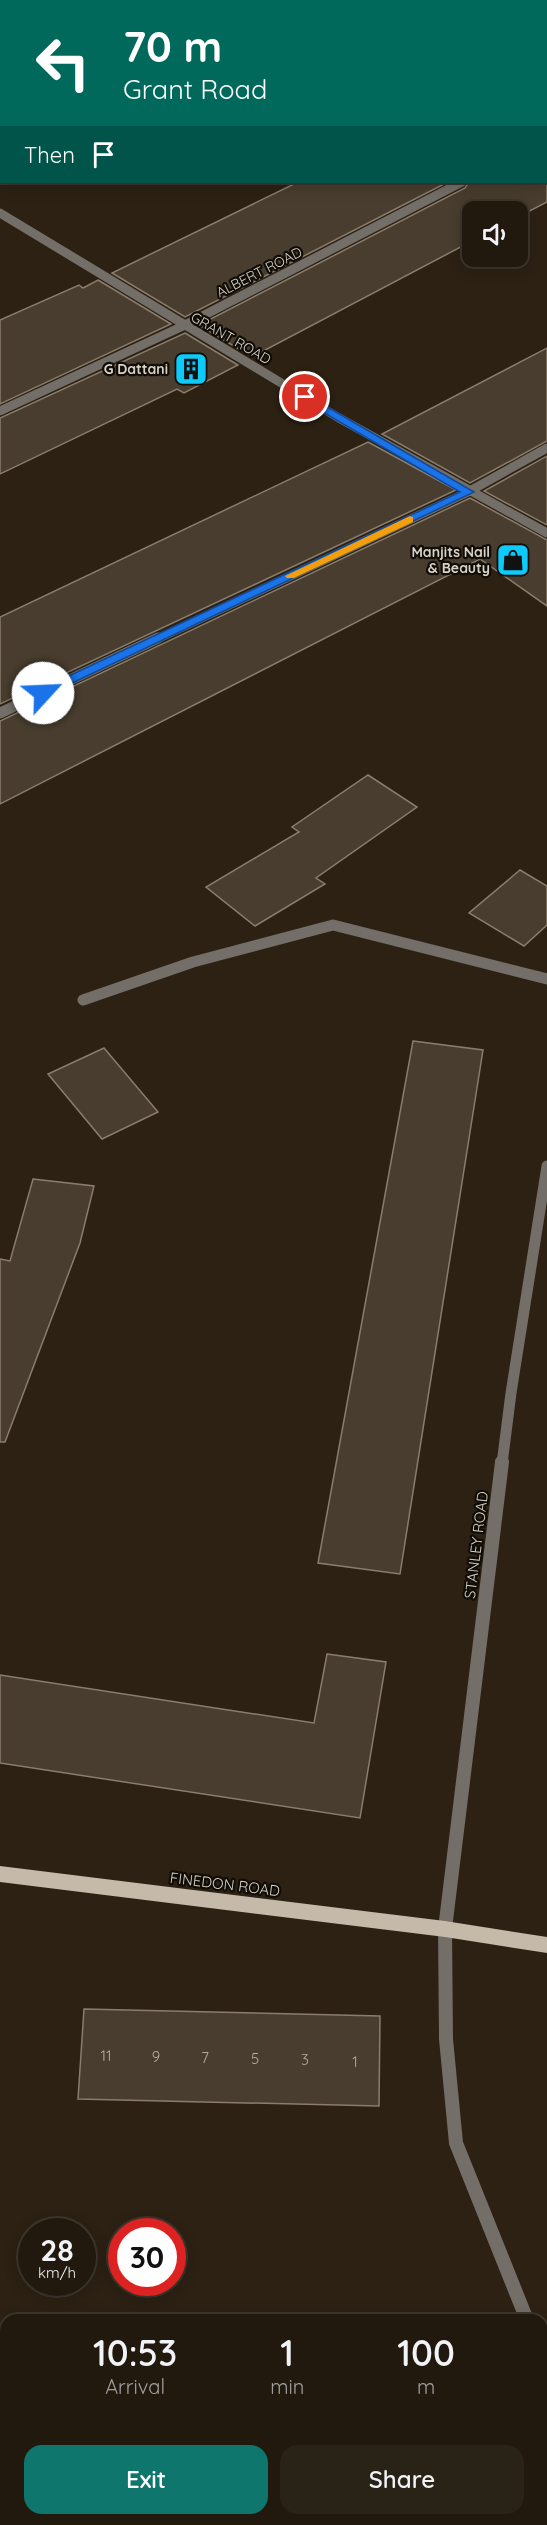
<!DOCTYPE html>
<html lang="en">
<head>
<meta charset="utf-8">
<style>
	:root { --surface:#21190e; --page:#292217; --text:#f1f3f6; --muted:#a2a09e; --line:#3e382e; --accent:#0f766e }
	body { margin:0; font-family:Quicksand,sans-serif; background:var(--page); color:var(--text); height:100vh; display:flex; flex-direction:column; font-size:22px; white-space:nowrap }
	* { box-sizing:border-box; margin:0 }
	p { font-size:20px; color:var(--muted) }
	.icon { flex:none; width:33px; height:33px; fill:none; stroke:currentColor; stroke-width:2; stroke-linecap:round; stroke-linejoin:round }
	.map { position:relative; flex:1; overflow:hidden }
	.panel { position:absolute; left:0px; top:2314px; width:548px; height:212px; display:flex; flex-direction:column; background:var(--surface); border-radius:18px 18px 0 0; box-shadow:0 3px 15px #0003,0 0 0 2px var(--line) }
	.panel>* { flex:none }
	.top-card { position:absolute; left:0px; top:0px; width:548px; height:183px; box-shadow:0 3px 15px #0003,0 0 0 2px var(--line); background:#00695c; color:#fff; overflow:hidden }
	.buttons { position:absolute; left:462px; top:201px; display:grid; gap:12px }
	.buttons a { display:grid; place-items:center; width:66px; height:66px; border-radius:12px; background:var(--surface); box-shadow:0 3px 15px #0003,0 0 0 2px var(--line); font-size:30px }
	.speed { position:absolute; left:18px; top:2218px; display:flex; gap:12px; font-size:30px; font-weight:700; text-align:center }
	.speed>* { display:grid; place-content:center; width:78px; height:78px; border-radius:50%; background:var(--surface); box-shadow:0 3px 15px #0003,0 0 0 2px var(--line); line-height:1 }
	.speed small { font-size:15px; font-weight:400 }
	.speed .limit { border:9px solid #d22; background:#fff; color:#111 }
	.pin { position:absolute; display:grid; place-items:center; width:51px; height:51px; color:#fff; margin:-26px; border:3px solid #fff; border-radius:50%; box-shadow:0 2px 6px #0007 }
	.me { position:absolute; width:66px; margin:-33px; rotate:65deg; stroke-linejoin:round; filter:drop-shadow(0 0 4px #0008) }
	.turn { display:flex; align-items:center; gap:21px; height:126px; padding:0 24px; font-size:27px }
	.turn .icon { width:78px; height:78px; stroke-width:2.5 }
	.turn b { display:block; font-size:42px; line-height:51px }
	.then { display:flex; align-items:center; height:57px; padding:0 24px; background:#0003; gap:12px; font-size:22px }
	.eta { display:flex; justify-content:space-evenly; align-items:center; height:102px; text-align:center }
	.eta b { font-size:36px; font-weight:600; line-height:42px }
	.cta { display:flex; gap:12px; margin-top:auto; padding:12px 24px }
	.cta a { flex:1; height:69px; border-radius:18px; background:var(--accent); color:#fff; font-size:24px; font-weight:600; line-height:69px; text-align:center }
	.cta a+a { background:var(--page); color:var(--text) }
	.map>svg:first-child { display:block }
	.building { fill:#483d2e; stroke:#8a7d6d; stroke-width:1.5 }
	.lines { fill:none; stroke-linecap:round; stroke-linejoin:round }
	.service { stroke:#736e67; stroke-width:11 }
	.minor-far2 { stroke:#736e67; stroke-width:9 }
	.minor-far1 { stroke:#736e67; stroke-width:11 }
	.minor { stroke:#736e67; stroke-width:14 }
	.primary { fill:#c5b9aa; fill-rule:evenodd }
	.route { fill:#1a73e8; stroke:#114b97; stroke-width:1.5 }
	.slow { fill:#f59e0b }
	.labels { text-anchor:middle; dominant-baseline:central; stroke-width:4.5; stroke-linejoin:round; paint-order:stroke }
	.far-street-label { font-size:14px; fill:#d8d1c8; stroke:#100c06 }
	.far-poi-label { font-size:14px; font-weight:bold; fill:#d8d1c8; stroke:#100c06; text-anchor:end }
	.street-label { font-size:15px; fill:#d8d1c8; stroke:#100c06 }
	.near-number-label { font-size:15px; fill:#b4aca2 }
</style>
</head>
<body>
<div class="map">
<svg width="547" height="2525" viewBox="0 0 547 2525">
	<rect width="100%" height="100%" fill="#2c2113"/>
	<path class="building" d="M298,182H448L185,317L112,273Z
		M469,182H547V202L518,217V212H472V241L252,357L199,325L465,188Z
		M98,280L171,324L0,404V320L79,285L83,288Z
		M185,333L238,365L184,393L177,389L0,474V418Z
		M547,348V441L470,483L382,434Z
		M368,442L456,490L0,704V617Z
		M547,456V525L484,491Z
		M470,498L547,540V606L480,559L0,804V721Z
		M368,775L417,807L316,878L325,884L255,926L206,887L299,832L292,827Z
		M520,870L547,886V925L524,946L469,913Z
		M413,1041L483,1050L400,1574L318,1563Z
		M104,1048L158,1112L102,1139L48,1074Z
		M33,1179L94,1186L80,1243L5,1442H0V1259L10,1261Z
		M327,1654L386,1662L360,1818L0,1763V1675L314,1723Z
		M84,2009L380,2016L379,2106L78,2099Z"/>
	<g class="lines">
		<path class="service" d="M83,1000L193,962L333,925L547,979"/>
		<path class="minor-far2" d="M293,2L296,0
			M0,213L339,418L547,533
			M0,411L183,326L462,182
			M155,640L468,492L547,448"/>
		<path class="minor-far1" d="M0,713L158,638
			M502,1464L511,1393L547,1166"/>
		<path class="minor" d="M502,1462L445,1929L446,2039L456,2143L527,2320
			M542,2355L547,2369"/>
		<path class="primary" d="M0,1866L445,1921L547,1937V1953L445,1937L0,1882Z"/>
	</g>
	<path class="route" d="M305,394L474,492L47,695H39V690L460,492L302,400L300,397Z"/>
	<path class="slow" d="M410,516L413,517V522L294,578H287L285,576Z"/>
	<defs>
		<symbol id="building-square" viewBox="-11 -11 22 22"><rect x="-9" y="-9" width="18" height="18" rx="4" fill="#0dcafa" stroke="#100c06"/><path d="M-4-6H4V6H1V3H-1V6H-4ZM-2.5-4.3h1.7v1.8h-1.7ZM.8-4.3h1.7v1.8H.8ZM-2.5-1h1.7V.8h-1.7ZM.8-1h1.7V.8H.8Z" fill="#111"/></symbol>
		<symbol id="shop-square" viewBox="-11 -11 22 22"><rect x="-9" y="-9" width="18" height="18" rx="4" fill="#0dcafa" stroke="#100c06"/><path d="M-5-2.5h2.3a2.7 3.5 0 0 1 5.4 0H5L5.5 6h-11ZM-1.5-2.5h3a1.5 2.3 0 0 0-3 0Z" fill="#111"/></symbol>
	</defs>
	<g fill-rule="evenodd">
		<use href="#building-square" x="172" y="350" width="38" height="38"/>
		<use href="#shop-square" x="494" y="541" width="38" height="38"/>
	</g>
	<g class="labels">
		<g class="far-street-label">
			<text transform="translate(259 272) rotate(-27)">ALBERT ROAD</text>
			<text transform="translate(231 338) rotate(30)">GRANT ROAD</text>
		</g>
		<g class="far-poi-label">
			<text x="168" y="369">G Dattani</text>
			<text x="490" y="552">Manjits Nail<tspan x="490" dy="16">&amp; Beauty</tspan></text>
		</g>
		<g class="street-label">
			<text transform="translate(476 1545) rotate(-83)">STANLEY ROAD</text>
			<text transform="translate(225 1884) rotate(7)">FINEDON ROAD</text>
		</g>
		<g class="near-number-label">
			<text x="106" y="2055">11</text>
			<text x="156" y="2056">9</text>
			<text x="205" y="2057">7</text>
			<text x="255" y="2058">5</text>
			<text x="305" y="2059">3</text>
			<text x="355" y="2061">1</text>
		</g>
	</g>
</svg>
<div class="buttons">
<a><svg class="icon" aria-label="sound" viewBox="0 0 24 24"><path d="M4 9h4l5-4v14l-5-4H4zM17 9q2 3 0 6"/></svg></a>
</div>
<div class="speed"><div>28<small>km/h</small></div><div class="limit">30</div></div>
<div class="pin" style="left:305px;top:397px;background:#d93025"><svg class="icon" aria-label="arrive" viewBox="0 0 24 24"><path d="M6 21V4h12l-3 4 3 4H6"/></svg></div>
<svg class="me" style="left:43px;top:693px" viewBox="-20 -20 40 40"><circle r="19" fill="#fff"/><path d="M0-13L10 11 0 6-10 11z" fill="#1a73e8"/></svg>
<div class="top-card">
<div class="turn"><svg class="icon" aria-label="left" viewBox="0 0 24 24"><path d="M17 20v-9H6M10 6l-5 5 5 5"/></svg><div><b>70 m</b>Grant Road</div></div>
<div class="then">Then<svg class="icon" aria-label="arrive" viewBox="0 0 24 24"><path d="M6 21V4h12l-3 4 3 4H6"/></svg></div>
</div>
<section class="panel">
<div class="eta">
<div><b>10:53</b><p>Arrival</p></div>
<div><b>1</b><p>min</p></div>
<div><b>100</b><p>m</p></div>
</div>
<div class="cta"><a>Exit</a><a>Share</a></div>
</section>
</div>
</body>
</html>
